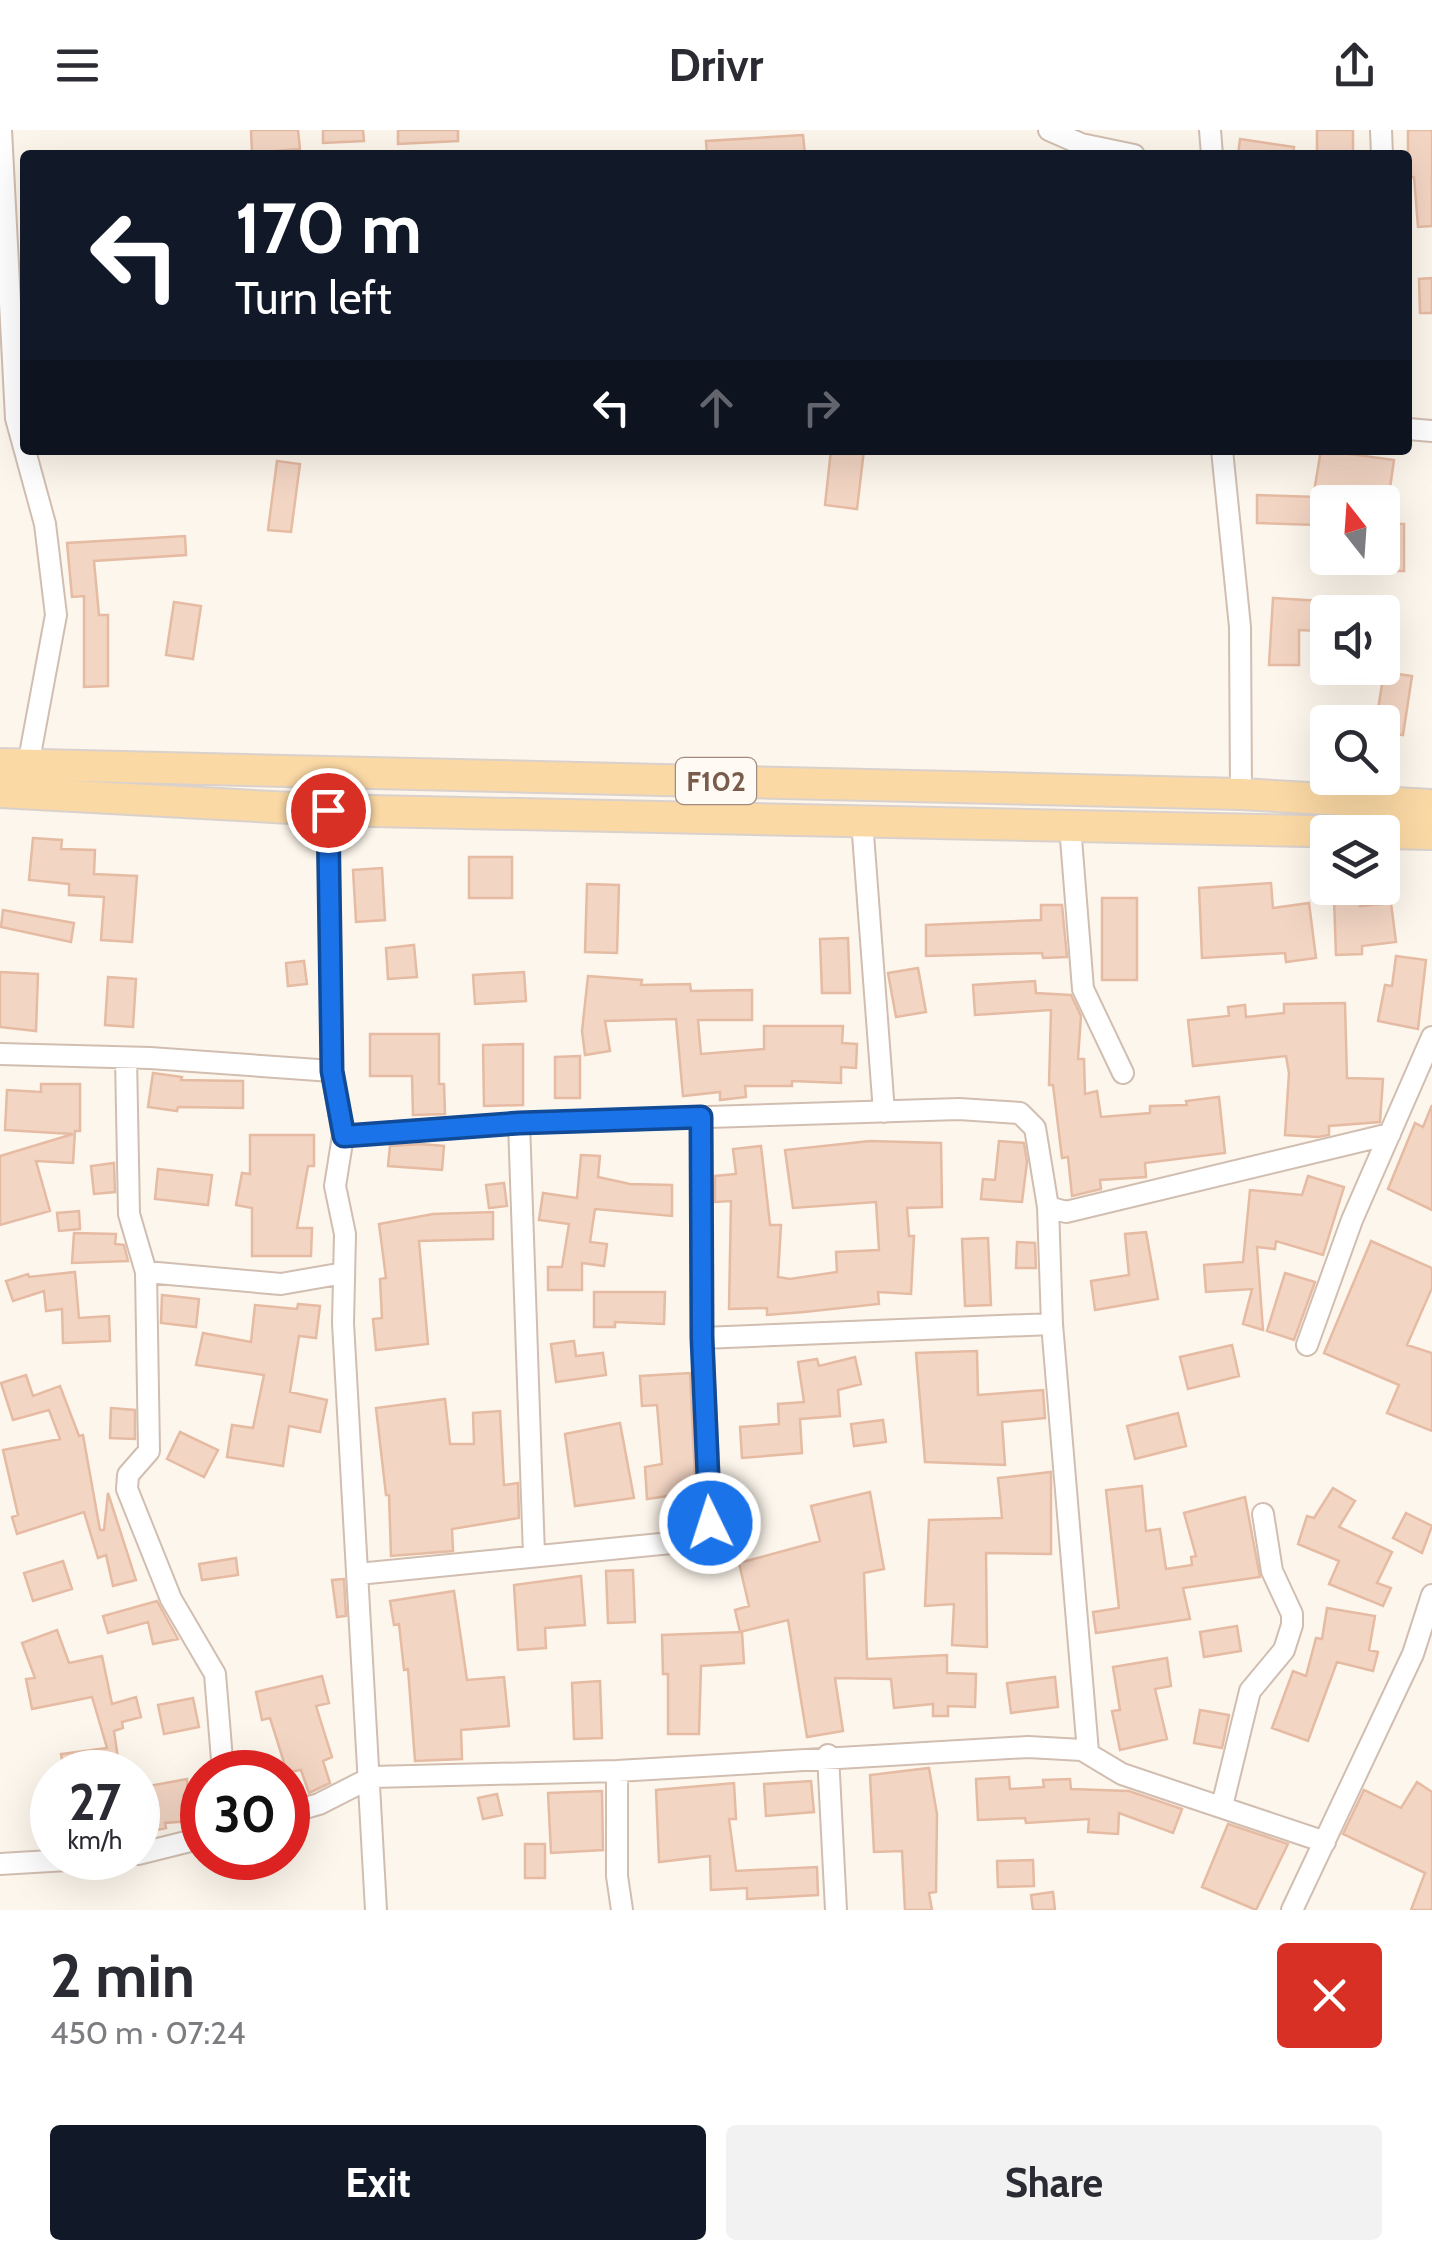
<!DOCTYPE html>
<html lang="en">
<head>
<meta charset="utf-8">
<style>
	:root { --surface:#fff; --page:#f2f2f3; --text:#2b2b33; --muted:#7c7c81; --accent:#111827 }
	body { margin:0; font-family:Cabin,sans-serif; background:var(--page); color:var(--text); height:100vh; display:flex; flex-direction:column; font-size:38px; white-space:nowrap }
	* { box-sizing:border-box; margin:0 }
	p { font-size:32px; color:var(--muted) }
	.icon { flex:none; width:55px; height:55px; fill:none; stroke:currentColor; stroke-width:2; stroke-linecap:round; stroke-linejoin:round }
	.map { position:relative; height:1780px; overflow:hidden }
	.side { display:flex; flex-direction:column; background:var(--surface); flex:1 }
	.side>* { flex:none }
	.hud { position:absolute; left:20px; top:20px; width:1392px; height:305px; border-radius:10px; box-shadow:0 10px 40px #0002; background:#111827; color:#fff; overflow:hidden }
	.needle { width:65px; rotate:343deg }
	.controls { position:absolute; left:1310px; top:355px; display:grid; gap:20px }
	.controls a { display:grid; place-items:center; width:90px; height:90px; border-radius:10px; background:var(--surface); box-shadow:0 10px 40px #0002; font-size:50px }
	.speed { position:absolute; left:30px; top:1620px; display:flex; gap:20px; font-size:50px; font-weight:700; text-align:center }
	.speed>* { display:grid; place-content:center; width:130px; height:130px; border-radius:50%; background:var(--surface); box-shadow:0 10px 40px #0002; line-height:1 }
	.speed small { font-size:25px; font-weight:400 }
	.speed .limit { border:15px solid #d22; background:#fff; color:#111 }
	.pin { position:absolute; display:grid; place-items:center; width:85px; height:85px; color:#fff; margin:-42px; border:5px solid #fff; border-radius:50%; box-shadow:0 2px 10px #0007 }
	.me { position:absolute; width:110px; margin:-55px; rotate:356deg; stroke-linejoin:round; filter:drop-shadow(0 0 8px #0008) }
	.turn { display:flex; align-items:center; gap:35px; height:210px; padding:0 50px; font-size:45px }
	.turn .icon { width:130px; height:130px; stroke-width:2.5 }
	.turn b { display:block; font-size:70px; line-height:85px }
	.lanes { display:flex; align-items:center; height:95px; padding:0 50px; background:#0003; justify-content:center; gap:50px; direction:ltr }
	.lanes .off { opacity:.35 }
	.round { display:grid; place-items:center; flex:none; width:105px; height:105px; border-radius:10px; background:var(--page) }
	.head { display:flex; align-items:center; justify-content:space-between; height:170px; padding:0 50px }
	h1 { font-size:60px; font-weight:700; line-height:75px }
	.action { display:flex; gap:20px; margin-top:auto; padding:20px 50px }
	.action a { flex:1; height:115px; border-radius:10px; background:var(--accent); color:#fff; font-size:40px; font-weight:700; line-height:115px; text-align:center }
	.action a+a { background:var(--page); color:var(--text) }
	header { display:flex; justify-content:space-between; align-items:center; height:130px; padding:0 50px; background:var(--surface); font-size:45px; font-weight:700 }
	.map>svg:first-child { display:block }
	.building { fill:#f3d5c3; stroke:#e6bba3; stroke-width:2.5 }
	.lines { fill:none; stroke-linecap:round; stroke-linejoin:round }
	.minor-casing { stroke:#d1beb0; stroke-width:24 }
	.primary-casing { stroke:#dad1cd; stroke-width:34 }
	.minor { stroke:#fff; stroke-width:20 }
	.primary { stroke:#fbd9a5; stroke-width:30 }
	.route-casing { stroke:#114b97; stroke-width:25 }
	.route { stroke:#1a73e8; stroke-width:18 }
	.labels { text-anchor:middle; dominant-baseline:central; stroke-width:8; stroke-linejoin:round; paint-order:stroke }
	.shield { fill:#fffaf3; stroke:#a28b7f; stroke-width:2.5 }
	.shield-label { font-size:28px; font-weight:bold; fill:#7a5c4d }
</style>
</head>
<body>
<header><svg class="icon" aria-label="menu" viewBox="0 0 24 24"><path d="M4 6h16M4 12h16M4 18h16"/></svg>Drivr<svg class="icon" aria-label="share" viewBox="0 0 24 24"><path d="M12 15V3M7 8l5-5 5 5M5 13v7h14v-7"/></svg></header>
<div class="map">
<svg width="1432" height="1780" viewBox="0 0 1432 1780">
	<rect width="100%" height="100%" fill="#fdf6ec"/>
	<path class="building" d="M251,0H298L300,19L252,23Z
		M323,0H363L364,11L323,13Z
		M398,0H458V11L398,14Z
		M1317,0H1353V25H1317Z
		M1408,0H1432V96L1418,97L1414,47H1408Z
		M803,5L805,25H707L706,11Z
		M1240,9L1294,17L1293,25H1238Z
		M1432,148V183H1420L1419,149Z
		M831,320H864L857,379L825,375Z
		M1321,320L1394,330L1388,372L1314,362Z
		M277,331L300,334L291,402L268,400Z
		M1257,365L1317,367V395L1257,393Z
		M1382,394H1404V441H1358L1319,435V428H1382Z
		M185,406L186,425L94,431L99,485H108V556L84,557V466L72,467L67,413Z
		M1273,468L1321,471L1319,501L1299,500V535H1269Z
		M174,472L201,476L193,529L166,525Z
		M1384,542L1412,546L1403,605L1382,602V592H1376Z
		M33,708L62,710L61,719L95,720L94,744L137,746L132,812L101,810L104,767L69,765V754L29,750Z
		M469,727H512V768H469Z
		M382,738L385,790L356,792L353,740Z
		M1271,753L1273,778L1309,773L1316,828L1286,832L1285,823L1202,828L1199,758Z
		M587,754L619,755L617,823L585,822Z
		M1102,768H1137V850H1102Z
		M1360,768V776L1391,773L1396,812L1362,816V824L1336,825L1334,769Z
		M1041,775H1062L1067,827L1043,828L1042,823L926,826V795L1041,790Z
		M3,780L74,793L71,812L1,797Z
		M848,808L850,863H822L820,809Z
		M414,815L417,847L388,849L386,818Z
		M1396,826L1426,830L1418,899L1378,891L1385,855L1392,856Z
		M304,831L307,854L288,856L286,833Z
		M918,838L926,882L896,887L888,843Z
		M0,842L38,844L36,901L0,897Z
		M524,842L526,871L475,874L473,845Z
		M588,846L642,850L641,855L690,854L691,861L752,860V890H698L701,924L764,919V896H843L842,913L857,914L856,938L841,937V953L792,951V956H745L746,967L720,970V962L683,966L676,889L605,891L610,921L585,925L582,901Z
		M108,847L136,849L133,897L105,895Z
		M1035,851L1036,863L1071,865L1081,886L1078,929H1084L1085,964L1097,961L1101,987L1150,983V976L1187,975L1186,971L1219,967L1225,1023L1145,1033L1146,1047L1100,1050L1101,1059L1072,1066L1068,1027L1062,1028L1053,955H1049L1051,880L975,885L973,855Z
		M1345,873L1347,948L1383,949L1380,992L1329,996V1005L1318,1007L1285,1005L1289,943L1286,926L1193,936L1188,890L1229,886L1228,877L1245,875L1246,887L1284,883V874Z
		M370,904H439V954H444L445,984L413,985L412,946H370Z
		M523,914V975L484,976L483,915Z
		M580,926V968H555V927Z
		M153,943L182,947L181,950L243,951V978L178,977L177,981L148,977Z
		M41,954H80V1001H75L73,1033L36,1031L50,1081L0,1095V1026L73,1004L5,1000L7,960L41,962Z
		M1432,975V1080L1388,1059L1415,993L1423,997Z
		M250,1005H314V1036H308L297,1098H312L311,1126H252V1078L236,1075L242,1043L250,1044Z
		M870,1011L941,1013L942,1077L907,1078L909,1106H914L911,1164L878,1162L879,1174L804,1182L767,1185V1178L729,1179L731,1071L715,1072V1046L736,1044L733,1019L761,1016L770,1095H781L778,1147L790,1149L837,1142L836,1122L879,1120L876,1072L793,1078L785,1020Z
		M999,1011L1024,1013L1027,1032L1022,1072L981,1069L983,1049L995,1050Z
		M421,1014L444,1016L442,1040L388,1036L390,1016Z
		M581,1025L600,1026L598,1047L630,1054L672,1055V1086L595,1079L590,1112L607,1114L604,1136L582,1133V1160H548V1137H562L569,1094L539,1090L543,1063L577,1068Z
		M114,1033L115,1062L94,1064L91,1036Z
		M158,1039L212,1045L208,1075L155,1069Z
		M1308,1046L1344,1057L1323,1125L1276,1111L1275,1119L1257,1117L1263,1200L1243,1194L1252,1159L1206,1162L1204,1135L1243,1132L1250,1060L1302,1065Z
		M504,1053L507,1076L489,1078L486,1055Z
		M79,1081L80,1099L59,1101L57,1083Z
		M493,1082V1109L419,1111L428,1214L376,1220L373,1189L382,1188L380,1149L386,1148L379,1094L433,1084Z
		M1146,1102L1158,1169L1095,1180L1091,1151L1129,1145L1125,1104Z
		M74,1103L116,1104L115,1114L124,1115L128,1131L72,1133Z
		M988,1108L991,1175L965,1176L962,1109Z
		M1371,1111L1432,1138V1158L1407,1215L1432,1223V1301L1387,1283L1399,1255L1324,1223Z
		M1017,1112L1035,1113L1036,1138H1016Z
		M75,1142L79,1188L109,1186L110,1211L63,1213L62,1179L46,1181L44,1161L13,1171L6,1151L28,1144L29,1147Z
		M1285,1143L1315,1152L1294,1210L1267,1201Z
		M594,1162H665L664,1194L615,1192V1197H594Z
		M162,1165L199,1169L196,1197L161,1193Z
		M298,1174L320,1176L316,1208L299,1206L290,1262L327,1270L320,1302L289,1296L283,1336L227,1327L232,1295L253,1298L264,1245L196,1235L203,1203L251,1212L255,1175L297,1179Z
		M574,1211L576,1226L603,1223L606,1245L556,1252L551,1214Z
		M1232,1215L1239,1246L1188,1259L1180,1227Z
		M977,1221L978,1265L1043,1260L1045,1288L1002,1292L1005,1335L925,1332L916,1223Z
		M855,1227L861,1254L838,1260L840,1286L800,1289L802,1323L742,1328L740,1297L779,1294L778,1274L804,1272L798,1232L817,1229L819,1236Z
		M690,1243L697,1390L687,1398L672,1399L675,1365L647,1369L645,1337L662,1334L657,1275L642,1276L640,1246Z
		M26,1245L33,1266L60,1256L79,1306L83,1305L100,1400H104L108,1363L136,1450L113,1456L106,1425L98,1428L84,1382L17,1404L12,1387L18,1385L3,1320L60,1309L49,1280L13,1290L1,1253Z
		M445,1269L450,1314H474L473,1283L500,1281L504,1355L518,1353L519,1388L452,1399L453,1421L391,1426L389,1365H386L376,1278Z
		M111,1278L135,1280V1309L110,1308Z
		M1178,1283L1186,1316L1135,1329L1127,1296Z
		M883,1290L886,1312L854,1316L851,1294Z
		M620,1293L634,1368L575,1376L565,1304Z
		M180,1302L218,1320L204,1347L167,1329Z
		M1051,1342V1424L986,1423L987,1517L952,1515L954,1474L925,1476L929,1390L1002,1388L998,1348Z
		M1142,1356L1146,1401L1160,1399L1166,1439L1192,1435L1191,1427L1196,1426L1184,1383L1245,1367L1260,1447L1183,1458L1190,1489L1096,1503L1093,1482L1119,1478L1106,1360Z
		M1333,1358L1355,1371L1339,1397L1392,1422L1377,1453L1391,1458L1383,1476L1329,1454L1339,1431L1298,1414L1307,1386L1314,1388Z
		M870,1362L884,1439L864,1443L867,1529L947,1525V1543L976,1544L975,1577L948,1576V1586H933V1574L894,1578L891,1549L835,1548L843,1601L807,1607L788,1490L740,1502L735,1480L749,1476L739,1433L820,1411L811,1376Z
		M1406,1383L1432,1396L1422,1423L1393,1408Z
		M236,1428L238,1445L202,1450L199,1434Z
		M63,1431L72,1459L33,1471L24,1443Z
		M633,1440L635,1492L608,1493L606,1441Z
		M581,1446L585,1495L545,1498L546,1518L518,1520L514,1455Z
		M344,1449L346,1486L337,1487L332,1450Z
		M454,1461L467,1550L504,1547L509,1596L461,1600L462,1629L415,1631L408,1539L404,1540L399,1494L394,1495L390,1471Z
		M157,1471L178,1509L153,1514L148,1492L108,1503L103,1486Z
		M1327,1478L1375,1486L1369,1520L1378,1522L1373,1541L1337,1532L1308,1611L1272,1598L1293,1541L1306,1546L1316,1508L1322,1509Z
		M1237,1496L1241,1521L1204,1527L1200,1502Z
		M57,1500L69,1533L102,1526L112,1574L136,1567L141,1587L122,1592L123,1598L114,1601L120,1642H64L61,1624L107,1618L92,1567L32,1579L26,1549L35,1548L22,1513Z
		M742,1502L744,1533L701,1536L699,1604H668V1544H663L662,1505Z
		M1167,1528L1171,1556L1155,1559L1167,1609L1120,1620L1112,1581L1120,1580L1113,1537Z
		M322,1546L329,1573L316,1576L332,1627L323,1631L330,1653L309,1663L301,1640L287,1642L270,1588L262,1590L256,1562Z
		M1055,1547L1058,1577L1011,1583L1007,1553Z
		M600,1551L602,1608L574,1609L572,1553Z
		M193,1568L199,1597L164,1604L158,1575Z
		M1200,1580L1229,1585L1222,1618L1194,1613Z
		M929,1638L937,1684L936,1762L929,1763L932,1780H905L902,1721L874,1722L870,1645Z
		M1009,1647L1010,1659L1044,1657L1043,1650L1070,1649L1071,1659L1129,1661L1182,1679L1173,1703L1119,1683L1118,1704L1088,1702L1089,1689L1026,1693L1025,1688L978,1690L976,1649Z
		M187,1649L190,1691L165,1693L166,1698L142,1703L138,1658Z
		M811,1651L814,1682L766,1686L764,1654Z
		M1417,1652L1432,1662V1780H1411L1425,1743L1343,1704L1364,1660L1401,1678Z
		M734,1653L736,1689H729L736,1741L817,1737L818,1765L747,1769V1758L711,1760L710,1726L659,1732L656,1660Z
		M602,1661L603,1720L551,1723L548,1663Z
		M497,1664L502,1685L483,1689L478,1668Z
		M1228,1694L1288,1714L1256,1780L1202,1757Z
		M525,1714H545V1748H525Z
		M1033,1730L1034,1756L998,1757L997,1731Z
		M1053,1762L1055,1780H1033L1031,1765Z"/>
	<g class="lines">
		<defs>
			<path id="minor" d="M1,0L16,288L45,394L56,485L26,646
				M1049,0L1081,14L1134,25
				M1210,0L1212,25
				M1381,0L1382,25
				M1408,299L1432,301
				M1222,320L1240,497L1241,664
				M328,680L332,941L343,1006L335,1056L345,1104L343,1193L376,1780
				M862,691L884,982
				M1070,696L1083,859L1123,943
				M0,924L150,928L332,941
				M126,928L129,1084L146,1142L149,1321L128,1345L127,1359L171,1469L215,1544L223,1642
				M519,993L534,1425
				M343,1006L519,993L959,979L1020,983L1035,998L1048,1077L1052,1194L1088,1622
				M1048,1077L1066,1082L1390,1004
				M146,1142L281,1154L344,1143
				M702,1208L1052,1194
				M1307,1215L1352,1090L1432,907
				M358,1444L691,1411L705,1404L711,1393L702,1208L701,987
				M828,1625L836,1780
				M617,1641V1746L622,1780
				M1222,1676L1250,1561L1284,1520L1292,1495V1484L1272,1441L1263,1384
				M288,1683L319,1674L372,1647L617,1641L1028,1617L1082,1620L1122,1644L1325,1712
				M138,1724L202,1708
				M0,1734L101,1728
				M1292,1780L1413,1524L1432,1465"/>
			<path id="primary" d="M0,634L1241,664L1432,675
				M0,662L328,680L1354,702
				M1382,703L1432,704"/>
		</defs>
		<use href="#minor" class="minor-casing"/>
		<use href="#primary" class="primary-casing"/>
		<use href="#minor" class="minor"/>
		<use href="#primary" class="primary"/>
	</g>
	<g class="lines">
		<defs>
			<path id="route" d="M328,680L332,941L344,1006L519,993L701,987L702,1208L710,1393"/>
		</defs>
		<use href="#route" class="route-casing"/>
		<use href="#route" class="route"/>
	</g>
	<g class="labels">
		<rect class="shield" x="676" y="628" width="80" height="46" rx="8"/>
		<g class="shield-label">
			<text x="716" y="651">F102</text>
		</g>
	</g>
</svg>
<div class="controls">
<a><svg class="needle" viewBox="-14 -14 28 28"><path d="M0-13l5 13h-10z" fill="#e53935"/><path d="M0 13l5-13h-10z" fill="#7c7c81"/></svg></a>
<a><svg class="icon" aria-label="sound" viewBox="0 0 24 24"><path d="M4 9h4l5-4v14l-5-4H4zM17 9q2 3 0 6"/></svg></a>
<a><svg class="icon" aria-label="search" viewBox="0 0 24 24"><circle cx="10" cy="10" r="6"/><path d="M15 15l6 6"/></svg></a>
<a><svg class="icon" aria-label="layers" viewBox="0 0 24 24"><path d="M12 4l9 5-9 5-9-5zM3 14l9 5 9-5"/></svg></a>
</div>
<div class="speed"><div>27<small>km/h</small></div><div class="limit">30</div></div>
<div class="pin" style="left:328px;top:680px;background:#d93025"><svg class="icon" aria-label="arrive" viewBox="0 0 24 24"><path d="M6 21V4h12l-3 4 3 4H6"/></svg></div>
<svg class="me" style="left:710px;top:1393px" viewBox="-20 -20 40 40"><circle r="17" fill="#1a73e8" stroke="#fff" stroke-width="3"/><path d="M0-11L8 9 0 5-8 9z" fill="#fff"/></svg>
<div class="hud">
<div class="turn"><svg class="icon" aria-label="left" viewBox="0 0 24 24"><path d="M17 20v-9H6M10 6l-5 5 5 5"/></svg><div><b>170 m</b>Turn left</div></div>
<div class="lanes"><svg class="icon" aria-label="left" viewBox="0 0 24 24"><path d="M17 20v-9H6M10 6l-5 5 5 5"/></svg><svg class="icon off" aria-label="ahead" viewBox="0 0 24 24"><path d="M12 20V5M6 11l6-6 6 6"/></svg><svg class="icon off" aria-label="right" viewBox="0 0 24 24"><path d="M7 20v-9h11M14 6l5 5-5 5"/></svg></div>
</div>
</div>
<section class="side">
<div class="head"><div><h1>2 min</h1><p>450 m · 07:24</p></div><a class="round" style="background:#d93025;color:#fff"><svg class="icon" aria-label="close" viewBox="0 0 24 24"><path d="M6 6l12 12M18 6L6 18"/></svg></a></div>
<div class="action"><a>Exit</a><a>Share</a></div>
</section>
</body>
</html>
